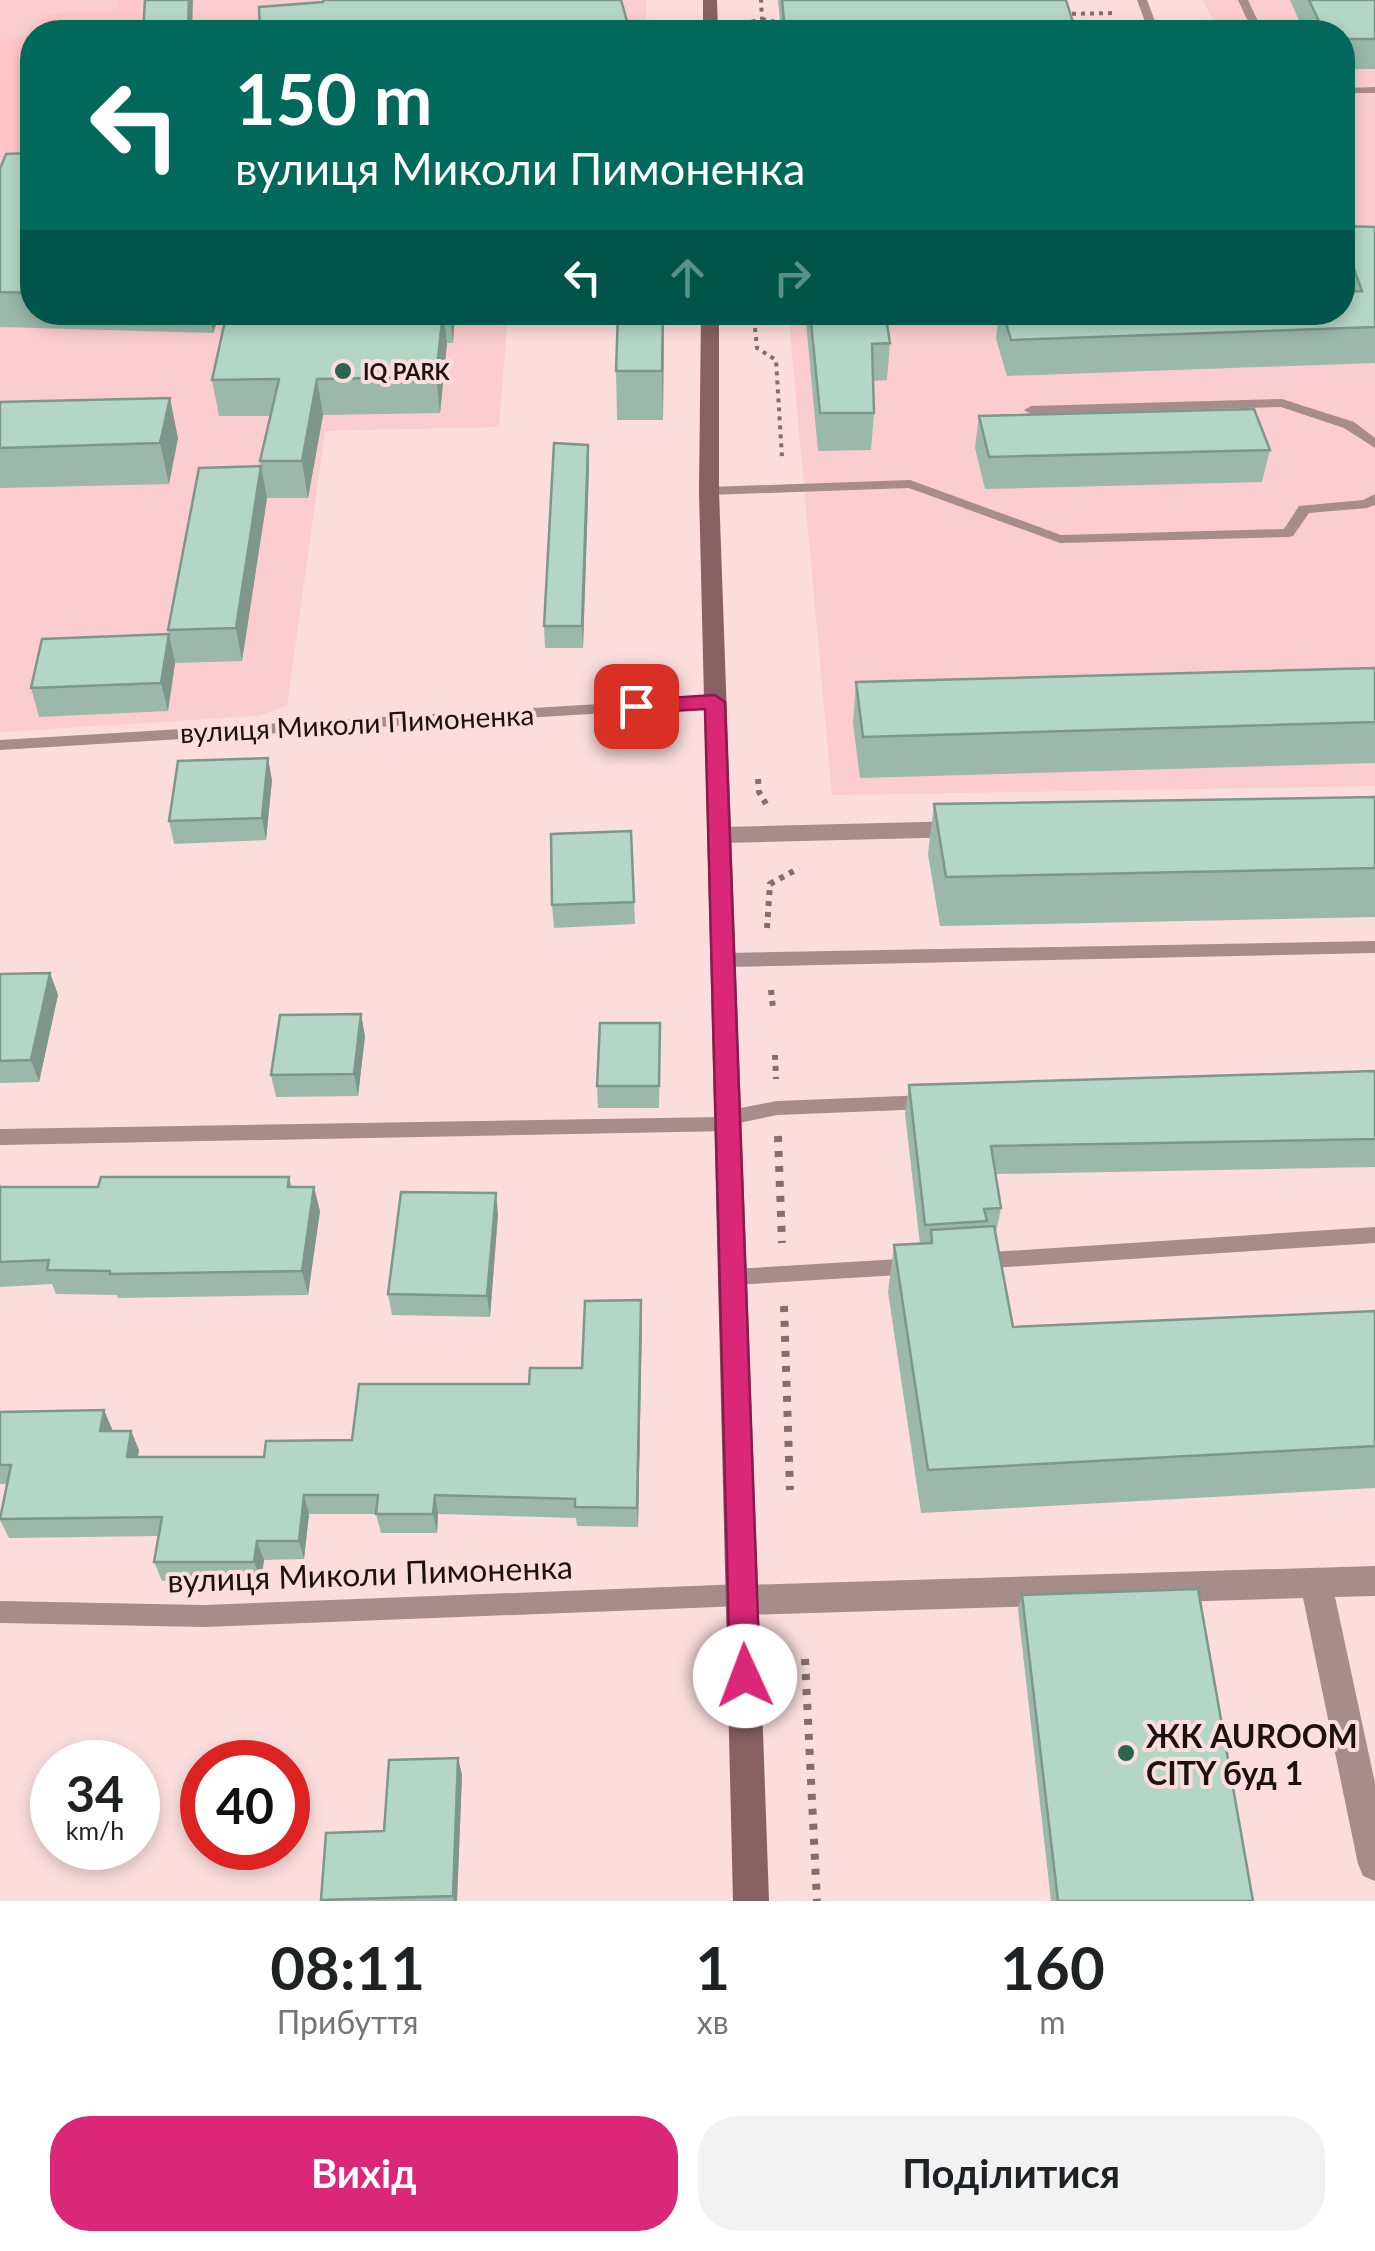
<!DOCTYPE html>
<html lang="uk">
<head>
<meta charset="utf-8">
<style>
	:root { --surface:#fff; --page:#f2f2f2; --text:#202124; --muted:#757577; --accent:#db2777 }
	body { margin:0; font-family:Lato,sans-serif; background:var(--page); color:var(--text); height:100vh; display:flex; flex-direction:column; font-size:38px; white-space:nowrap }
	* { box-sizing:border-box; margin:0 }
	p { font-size:32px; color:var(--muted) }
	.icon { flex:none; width:55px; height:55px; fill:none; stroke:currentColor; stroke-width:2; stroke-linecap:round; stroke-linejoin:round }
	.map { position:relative; height:1901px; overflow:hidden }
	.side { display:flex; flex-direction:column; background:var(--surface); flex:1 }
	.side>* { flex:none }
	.guide { position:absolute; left:20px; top:20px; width:1335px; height:305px; border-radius:40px; box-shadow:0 5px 15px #0003; background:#00695c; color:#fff; overflow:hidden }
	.speed { position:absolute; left:30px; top:1740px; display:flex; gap:20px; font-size:50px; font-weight:700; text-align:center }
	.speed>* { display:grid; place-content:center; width:130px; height:130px; border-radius:50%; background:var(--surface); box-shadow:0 5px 15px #0003; line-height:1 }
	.speed small { font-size:25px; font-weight:400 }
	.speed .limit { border:15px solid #d22; background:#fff; color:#111 }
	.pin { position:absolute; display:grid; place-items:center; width:85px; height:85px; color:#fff; margin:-42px; border-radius:20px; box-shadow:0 5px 15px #0006 }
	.me { position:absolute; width:110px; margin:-55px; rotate:358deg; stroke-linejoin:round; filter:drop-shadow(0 0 8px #0008) }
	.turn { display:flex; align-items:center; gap:35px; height:210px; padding:0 50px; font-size:45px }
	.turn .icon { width:130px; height:130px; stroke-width:2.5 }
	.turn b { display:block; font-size:70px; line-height:85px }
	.lanes { display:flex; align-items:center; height:95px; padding:0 50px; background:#0003; justify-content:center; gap:50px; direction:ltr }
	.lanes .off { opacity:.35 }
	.eta { display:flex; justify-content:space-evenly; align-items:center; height:170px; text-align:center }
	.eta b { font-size:60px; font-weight:700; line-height:70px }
	.button { display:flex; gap:20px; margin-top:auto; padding:20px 50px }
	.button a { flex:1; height:115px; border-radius:40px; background:var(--accent); color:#fff; font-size:40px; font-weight:700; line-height:115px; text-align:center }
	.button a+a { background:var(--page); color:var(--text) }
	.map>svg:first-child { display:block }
	.built { fill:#fbcdce }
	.green { fill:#ffc7c8 }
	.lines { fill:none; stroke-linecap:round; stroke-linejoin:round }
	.path-far2 { stroke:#836e6e; stroke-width:4; stroke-dasharray:4 5; stroke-linecap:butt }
	.path-far1 { stroke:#836e6e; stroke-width:6; stroke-dasharray:5 6; stroke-linecap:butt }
	.path { stroke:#836e6e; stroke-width:8; stroke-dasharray:6 9; stroke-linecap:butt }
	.lane { fill:#a78c8c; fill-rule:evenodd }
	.street { fill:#a78c8c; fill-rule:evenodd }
	.secondary { fill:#886162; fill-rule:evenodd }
	.wall { fill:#9bb8ab }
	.shaded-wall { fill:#7e968b }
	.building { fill:#b4d6c7; stroke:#7e968b; stroke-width:2.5 }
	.route { fill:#db2777; stroke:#8e194d; stroke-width:2.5 }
	.poi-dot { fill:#2a654f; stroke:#fbdddd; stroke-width:4 }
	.labels { text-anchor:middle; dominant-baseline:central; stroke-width:8; stroke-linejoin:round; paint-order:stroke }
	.far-poi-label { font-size:22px; font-weight:bold; fill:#1d1111; stroke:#fbdddd; text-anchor:start }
	.street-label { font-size:28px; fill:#1d1111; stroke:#fbdddd }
	.near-street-label { font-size:32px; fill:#1d1111; stroke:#fbdddd }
	.near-poi-label { font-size:32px; font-weight:bold; fill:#1d1111; stroke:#fbdddd; text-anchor:start }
</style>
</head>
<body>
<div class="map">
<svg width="1375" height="1901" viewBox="0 0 1375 1901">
	<rect width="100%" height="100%" fill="#fbdddd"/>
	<path class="built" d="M0,0H646V32H32V39L0,42Z
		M1203,0H1375V786L832,795L789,321L1342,312V32H1218Z
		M0,177L32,312L508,313L499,427L325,431L287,706L258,716L0,732Z"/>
	<path class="green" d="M119,0H142L134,32H40L42,15L117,10Z
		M32,37V169L0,193V39Z"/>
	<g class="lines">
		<path class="path-far2" d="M1063,14L1115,13
			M762,19L781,23
			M743,24L762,19L761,0
			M755,328L757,348L776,360L782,457"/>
		<path class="path-far1" d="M758,779L759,792L766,804
			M767,928L770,884L799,868
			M771,990L773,1008
			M775,1055L776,1079"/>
		<path class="path" d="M778,1136L782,1243
			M784,1306L790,1490
			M805,1659L817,1901"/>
		<path class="lane" d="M1137,0H1147L1159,32H1149Z
			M1238,0H1248L1263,32H1253Z
			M1375,87V93H1342L1343,89L1347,88Z
			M1282,399L1354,422L1375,438V448L1344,428L1281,407L1031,414L1024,410L1031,406Z
			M910,480L1061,535L1284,529L1299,506L1363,500L1375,494V505L1367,508L1309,513L1293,536L1288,537L1060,543L909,488L709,495L702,491L709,487Z
			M715,697L723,702L721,706L0,750V740Z
			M1375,941V953L726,967L717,960L726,953Z
			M928,1095L935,1097L937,1102L935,1107L928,1109L777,1115L739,1123L737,1129L730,1131L0,1145V1129L721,1117L723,1112L730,1110L777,1101Z
			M1375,1227V1243L976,1269L969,1267L966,1261L969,1255L976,1253Z
			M916,1258L923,1260L926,1266L923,1272L916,1274L734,1285L727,1283L724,1277L727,1271L734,1269Z
			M743,1584L751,1588L754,1595L751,1602L743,1606L204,1627L0,1623V1601L204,1605Z"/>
		<path class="street" d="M962,821L974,829L962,837L722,843L710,835L722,827Z
			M1375,1566V1596L1335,1597L1375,1783V1881L1363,1876L1358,1864L1303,1598L743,1615L732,1611L727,1600L732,1589L743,1585Z"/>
		<path class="secondary" d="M703,0H717L718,32H703Z
			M701,312H719V491L769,1901H733L699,491Z"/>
	</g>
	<path class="wall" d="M778,0H1066L1076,32H781Z
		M1290,0H1375V69H1342V32H1304Z
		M32,153V312H221L213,333L0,327V169Z
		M1342,226L1375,227V364L1374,363L1007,376L996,339L999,312H1342Z
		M227,312H455L453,343H447L440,413L323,415L308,498H267L242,661L175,663L168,711L39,717L31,688L169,634L168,630L261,466L260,461L271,416H219L212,380Z
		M664,312L663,420H617L616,371Z
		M805,312H885L890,343L887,380L873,381L874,413L871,450L818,451Z
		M0,402L178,438L169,484L0,488Z
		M979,416L1270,450L1262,482L985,489L975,448Z
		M588,445L589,467L583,648H545L544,626Z
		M1375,668V763L860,778L853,723L856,682Z
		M272,780L266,840L174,844L169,821Z
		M1375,797V917L940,926L928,854L934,804Z
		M631,831L635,924L554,928L552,905Z
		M50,973L58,995L39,1082L0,1083V974Z
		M660,1023L659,1108H598L597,1086Z
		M365,1036L358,1096L276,1097L271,1075Z
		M1375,1071V1167L996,1174L1001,1208L996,1233L1013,1327L1375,1311V1488L921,1513L888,1292L894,1245L920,1244L905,1114L909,1085Z
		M289,1177L292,1187L320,1211L308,1295L118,1298L117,1295L56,1294L52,1284L0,1287V1184L2,1187H98Z
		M498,1214L490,1317L392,1315L388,1294Z
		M642,1320L638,1527L577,1526L576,1518L438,1514L437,1533H381L376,1514H309L304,1559L264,1560L261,1580L162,1581L154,1562L158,1536L9,1538L0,1520L7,1484H0V1412L104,1410L112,1431H131L139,1450L138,1457H264L352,1440L582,1368Z
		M1022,1595L1253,1901H1051L1018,1610Z
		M458,1758L462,1775L457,1901H322L384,1831Z"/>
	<path class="shaded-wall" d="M189,0H193L192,32H188Z
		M209,312H221L213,333Z
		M443,312L447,343L440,413L436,377Z
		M450,312H455L453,343Z
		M663,312H664L663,420L662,371Z
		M317,379L323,415L308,498L302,461Z
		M170,398L178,438L169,484L160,443Z
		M588,445L589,467L583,648L582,626Z
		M261,466L267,498L242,661L236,628Z
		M169,634L175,663L168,711L161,683Z
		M268,758L272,780L266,840L262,818Z
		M50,973L58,995L39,1082L31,1060Z
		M361,1014L365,1036L358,1096L354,1074Z
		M314,1187L320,1211L308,1295L302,1271Z
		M496,1193L498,1214L490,1317L487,1296Z
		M641,1300L642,1320L638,1527L637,1508Z
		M104,1410L112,1429L108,1451L100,1431Z
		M131,1431L139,1450L134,1477L127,1457Z
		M304,1495L309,1514L304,1559L299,1541Z
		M435,1495L438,1514L437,1533L433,1514Z
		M257,1541L264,1560L261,1580L254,1562Z
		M458,1758L462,1775L457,1901H454L453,1896Z"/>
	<path class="building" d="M145,0H189L188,32H143Z
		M323,0H621L630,32H260L259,7L323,2Z
		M782,0H1066L1076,32H785Z
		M1309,0H1375V39H1342V32H1324Z
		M32,153V293L0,292V169L6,154Z
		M1342,226L1375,227V327L1011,340L1003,312H1342V292L1362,291L1342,236Z
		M227,312H443L436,377L317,379L302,461H260L279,379L212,380Z
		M618,312H663L662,371H616Z
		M810,312H885L890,343L872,344L874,413H820Z
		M170,398L160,443L0,448V402Z
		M1254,409L1270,450L989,457L979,416Z
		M554,443L588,445L582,626H544Z
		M261,466L236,628L168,630L199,468Z
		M169,634L161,683L31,688L42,639Z
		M1375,668V722L863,737L856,682Z
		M268,758L262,818L169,821L178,761Z
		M1375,797V868L946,877L934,804Z
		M631,831L634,902L552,905L551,834Z
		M50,973L31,1060L0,1061V974Z
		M361,1014L354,1074L271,1075L280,1015Z
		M600,1023H660L659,1086H597Z
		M1375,1071V1139L991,1146L1001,1208L984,1209L987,1221L925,1225L909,1085Z
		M101,1177H289L288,1187H314L302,1271L110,1274V1271L47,1270L49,1260L0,1262V1187H98Z
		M401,1192L496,1193L487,1296L388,1294Z
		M994,1226L1013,1327L1375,1311V1446L928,1470L894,1245L932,1243L931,1230Z
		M641,1300L637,1508L575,1507V1499L435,1495L433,1514H376L378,1495H304L299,1541H257L254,1562H154L162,1517L0,1519L11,1465H0V1412L104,1410L100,1431H131L127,1457H264L266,1441L352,1440L359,1384H529L530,1368H582L585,1301Z
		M1198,1589L1253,1901H1058L1022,1595Z
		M458,1758L453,1896L321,1900L326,1833L384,1831L389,1760Z"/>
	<path class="route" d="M715,695L725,702L760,1676L756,1686L745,1690L734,1686L730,1676L705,709L636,713L625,706L636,700Z"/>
	<g class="poi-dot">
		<circle cx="343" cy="371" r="10"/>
		<circle cx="1126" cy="1753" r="10"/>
	</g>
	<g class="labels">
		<g class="far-poi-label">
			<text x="363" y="371">IQ PARK</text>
		</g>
		<g class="street-label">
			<text transform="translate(357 723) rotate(-3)">вулиця Миколи Пимоненка</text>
		</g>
		<g class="near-street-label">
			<text transform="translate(370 1573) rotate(-2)">вулиця Миколи Пимоненка</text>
		</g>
		<g class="near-poi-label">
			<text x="1146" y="1735">ЖК AUROOM<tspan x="1146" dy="37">CITY буд 1</tspan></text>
		</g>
	</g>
</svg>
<div class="speed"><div>34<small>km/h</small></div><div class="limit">40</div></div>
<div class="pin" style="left:636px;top:706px;background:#d93025"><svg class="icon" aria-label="arrive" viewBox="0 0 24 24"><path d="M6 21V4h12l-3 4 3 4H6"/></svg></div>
<svg class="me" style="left:745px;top:1676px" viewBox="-20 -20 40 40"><circle r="19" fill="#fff"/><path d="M0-13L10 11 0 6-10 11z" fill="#db2777"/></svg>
<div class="guide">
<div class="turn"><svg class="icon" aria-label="left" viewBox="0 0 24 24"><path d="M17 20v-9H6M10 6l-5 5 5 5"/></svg><div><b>150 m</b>вулиця Миколи Пимоненка</div></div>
<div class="lanes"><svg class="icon" aria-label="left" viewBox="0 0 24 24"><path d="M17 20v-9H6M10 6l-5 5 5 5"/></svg><svg class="icon off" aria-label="ahead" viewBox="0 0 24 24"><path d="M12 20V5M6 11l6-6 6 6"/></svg><svg class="icon off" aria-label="right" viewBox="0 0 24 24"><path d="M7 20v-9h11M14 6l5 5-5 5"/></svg></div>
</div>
</div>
<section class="side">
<div class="eta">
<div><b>08:11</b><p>Прибуття</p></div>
<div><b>1</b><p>хв</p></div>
<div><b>160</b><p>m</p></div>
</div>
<div class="button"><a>Вихід</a><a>Поділитися</a></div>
</section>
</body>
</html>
